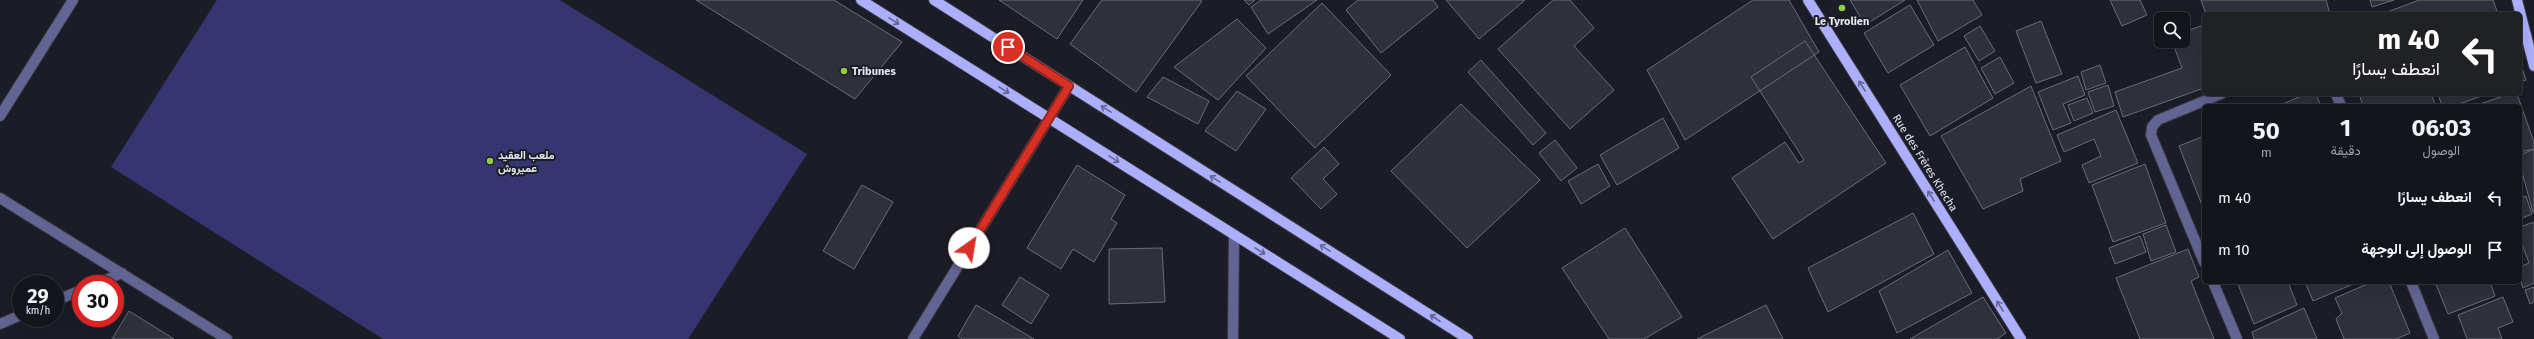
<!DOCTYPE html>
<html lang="ar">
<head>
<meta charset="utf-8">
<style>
	:root { --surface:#14151c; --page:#212229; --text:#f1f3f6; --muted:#9d9fa3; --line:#33343b }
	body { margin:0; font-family:"Fira Sans",Vazirmatn,sans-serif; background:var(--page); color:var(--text); direction:rtl; height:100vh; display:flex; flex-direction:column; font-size:15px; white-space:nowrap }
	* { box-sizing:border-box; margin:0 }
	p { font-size:13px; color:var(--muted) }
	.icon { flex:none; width:22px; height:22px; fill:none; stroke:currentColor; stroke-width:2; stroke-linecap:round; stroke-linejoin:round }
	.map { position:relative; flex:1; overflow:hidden; direction:ltr }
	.side { position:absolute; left:2202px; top:104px; width:320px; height:180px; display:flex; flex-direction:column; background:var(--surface); border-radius:6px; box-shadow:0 4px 16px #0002,0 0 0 1px var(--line); direction:rtl }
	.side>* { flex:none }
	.top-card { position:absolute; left:2202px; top:12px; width:320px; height:84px; border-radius:6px; box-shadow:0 4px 16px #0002,0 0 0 1px var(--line); direction:rtl; background:#202124; color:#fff; overflow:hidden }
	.tools { position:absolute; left:2154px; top:12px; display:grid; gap:8px }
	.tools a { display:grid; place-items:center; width:36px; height:36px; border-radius:6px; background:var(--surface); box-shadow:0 4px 16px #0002,0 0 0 1px var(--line); font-size:20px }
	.speed { position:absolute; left:12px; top:275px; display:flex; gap:8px; font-size:20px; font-weight:700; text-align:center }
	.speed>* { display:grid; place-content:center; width:52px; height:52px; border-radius:50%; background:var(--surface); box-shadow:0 4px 16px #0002,0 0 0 1px var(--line); line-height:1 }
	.speed small { font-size:10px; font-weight:400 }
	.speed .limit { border:6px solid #d22; background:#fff; color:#111 }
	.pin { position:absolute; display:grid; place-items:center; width:34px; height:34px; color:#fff; margin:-17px; border:2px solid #fff; border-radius:50%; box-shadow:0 1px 4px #0007 }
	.me { position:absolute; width:44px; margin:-22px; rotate:32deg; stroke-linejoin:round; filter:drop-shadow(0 0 3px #0008) }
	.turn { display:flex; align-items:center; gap:14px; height:84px; padding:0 16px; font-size:18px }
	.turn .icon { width:52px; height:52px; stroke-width:2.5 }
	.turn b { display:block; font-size:28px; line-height:34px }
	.eta { display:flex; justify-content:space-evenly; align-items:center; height:68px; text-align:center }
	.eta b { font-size:24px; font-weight:700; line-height:28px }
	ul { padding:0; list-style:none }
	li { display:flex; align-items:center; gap:12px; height:52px; padding:0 16px }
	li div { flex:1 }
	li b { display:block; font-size:15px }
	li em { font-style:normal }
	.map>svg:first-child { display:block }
	.green { fill:#363571 }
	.building { fill:#2f303a; stroke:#6b6c78 }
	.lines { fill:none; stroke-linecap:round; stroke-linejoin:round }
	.minor-casing { stroke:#383942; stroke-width:12 }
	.major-casing { stroke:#383942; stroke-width:12 }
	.minor { stroke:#626593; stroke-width:10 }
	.major { stroke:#abaffd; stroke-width:10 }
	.oneway { stroke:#636692 }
	.route-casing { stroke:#8d1f18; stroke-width:10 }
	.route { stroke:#d93025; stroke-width:7 }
	.poi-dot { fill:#8ece43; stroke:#1b1c26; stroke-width:1.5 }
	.labels { text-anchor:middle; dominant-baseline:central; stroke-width:4; stroke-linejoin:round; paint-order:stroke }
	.poi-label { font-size:11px; font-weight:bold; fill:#e7e8ef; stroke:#1b1c26; text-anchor:start }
	.street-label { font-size:11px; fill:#e7e8ef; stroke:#1b1c26 }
</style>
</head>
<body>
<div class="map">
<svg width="2534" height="339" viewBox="0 0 2534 339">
	<rect width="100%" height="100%" fill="#1b1c26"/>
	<path class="green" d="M217,0H560L807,154L688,339H383L111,167Z"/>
	<path class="building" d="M696,0H834L902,42L855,99Z
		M999,0H1083L1057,39Z
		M1102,0H1200L1202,1L1136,92L1070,44Z
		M1244,0H1255L1249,5Z
		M1261,0H1317L1268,34L1251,7Z
		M1358,0H1433L1438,7L1381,53L1346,10Z
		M1446,0H1525L1479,39Z
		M1553,0H1570L1594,28L1574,46L1614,90L1570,129L1498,49Z
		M1753,0H1789L1819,52L1685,140L1647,70Z
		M1850,0H1905L1865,25Z
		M1917,0H1973L1982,15L1938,41Z
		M2110,0H2140L2147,15L2122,26Z
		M2201,0H2326L2330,14H2206Z
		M2370,0H2394L2372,7Z
		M2419,0H2493L2498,14H2382Z
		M1322,3L1391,75L1315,148L1246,76Z
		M1910,5L1934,45L1888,73L1864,33Z
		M1237,19L1266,48L1218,100L1174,67Z
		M2041,21L2062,74L2036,83L2016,31Z
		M2204,25V88L2123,117L2115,92L2182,68L2172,41H2183V32Z
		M1980,26L1995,51L1979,61L1964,36Z
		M1805,41L1886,163L1773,239L1732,178L1785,142L1799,163L1804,160L1751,77Z
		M1965,47L1993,98L1930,136L1900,85Z
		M2000,57L2014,83L1995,94L1981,68Z
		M1481,60L1546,133L1533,145L1468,72Z
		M2520,62L2526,80L2520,82Z
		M2100,65L2106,83L2086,90L2081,72Z
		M2078,76L2085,95L2063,104L2071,123L2053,130L2038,92Z
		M1163,77L1209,101L1198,124L1147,97Z
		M2108,85L2114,106L2095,112L2088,92Z
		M2031,86L2061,161L2020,179L2023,191L1983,209L1941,136Z
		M1237,91L1266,109L1236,151L1205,131Z
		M2306,94H2316L2321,106H2278Z
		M2359,94H2431L2436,106H2363Z
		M2438,94H2487L2454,106H2442Z
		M2509,94H2517L2534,142V149L2520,152V106H2474Z
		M2087,98L2093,113L2074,121L2068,105Z
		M1461,104L1540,180L1467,248L1391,171Z
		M2116,110L2138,163L2089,183L2082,165L2101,156L2094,139L2064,152L2057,135Z
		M1663,118L1679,148L1617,185L1600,155Z
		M2204,136V208H2203L2179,146Z
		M1555,140L1577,168L1561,181L1539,153Z
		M1324,147L1339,164L1323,179L1337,194L1321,209L1291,178Z
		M2534,149V212H2533L2520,165V155Z
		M1598,164L1610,186L1581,204L1568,181Z
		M2145,164L2166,223L2113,242L2092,185Z
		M1077,165L1125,195L1111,219L1117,223L1094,262L1073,249L1061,269L1027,248Z
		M862,185L893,202L854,269L823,251Z
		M2526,196L2532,214L2520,219V198Z
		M1913,213L1934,254L1828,312L1808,268Z
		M2534,222V283L2523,288L2520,279V267L2529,263L2522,244L2520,245V227Z
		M2166,225L2176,252L2151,261L2143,234Z
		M1625,228L1682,317L1644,339H1609L1562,268Z
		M2140,236L2146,252L2115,264L2109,248Z
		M1162,248L1165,302L1109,304V249Z
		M2188,249L2199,277L2191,281L2214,339H2140L2116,278Z
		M1948,250L1972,293L1897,333L1879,291Z
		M1020,277L1049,295L1031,324L1002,305Z
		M2237,282H2288L2297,305L2254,324Z
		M2305,282H2358L2313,301Z
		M2372,282H2389L2410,333L2396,339H2344L2336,319L2342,313L2335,298Z
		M2435,282H2490L2495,296L2448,314Z
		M2534,287V302L2530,304L2525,290Z
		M1983,297L2006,333L1997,339H1910Z
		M2503,297L2513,322L2498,328L2502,339H2467L2458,315Z
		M976,305L1034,339H962L958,336Z
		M1766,305L1783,339H1697Z
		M2304,308L2317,339H2254L2252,332Z
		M129,311L174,339H112Z"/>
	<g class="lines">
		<defs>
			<path id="minor" d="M2336,94L2341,106
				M0,116L73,0
				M0,198L227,339
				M2204,262L2151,135L2152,127L2158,120L2221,94
				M2213,282L2237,339
				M2411,282L2434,339
				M96,284L122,273
				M55,301L81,290
				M0,324L21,315
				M913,339L1069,86
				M1233,339L1234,235"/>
			<path id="major" d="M861,0L1400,339
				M934,0L1468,339
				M1808,0L2021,339
				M2517,0L2534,66"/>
		</defs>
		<use href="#minor" class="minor-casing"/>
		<use href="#major" class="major-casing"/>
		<use href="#minor" class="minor"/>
		<use href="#major" class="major"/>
	</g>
	<defs><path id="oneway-shaft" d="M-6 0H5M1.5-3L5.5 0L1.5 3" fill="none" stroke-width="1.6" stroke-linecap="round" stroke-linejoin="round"/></defs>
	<g class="oneway">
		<use href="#oneway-shaft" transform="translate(894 21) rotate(32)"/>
		<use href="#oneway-shaft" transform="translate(1862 86) rotate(-122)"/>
		<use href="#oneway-shaft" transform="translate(1004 90) rotate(32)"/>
		<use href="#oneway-shaft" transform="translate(1106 109) rotate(-148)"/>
		<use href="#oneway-shaft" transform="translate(1114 159) rotate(32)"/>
		<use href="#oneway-shaft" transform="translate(1215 179) rotate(-148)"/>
		<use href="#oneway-shaft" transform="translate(1931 196) rotate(-122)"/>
		<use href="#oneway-shaft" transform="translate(1325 248) rotate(-148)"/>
		<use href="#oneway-shaft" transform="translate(1260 251) rotate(32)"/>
		<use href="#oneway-shaft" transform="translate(2000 306) rotate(-122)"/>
		<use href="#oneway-shaft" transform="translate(1435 318) rotate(-147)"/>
	</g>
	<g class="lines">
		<defs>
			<path id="route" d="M969,248L1069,86L1008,47"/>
		</defs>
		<use href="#route" class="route-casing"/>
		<use href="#route" class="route"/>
	</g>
	<g class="poi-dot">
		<circle cx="1842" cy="8" r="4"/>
		<circle cx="844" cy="71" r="4"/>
		<circle cx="490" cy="161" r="4"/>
	</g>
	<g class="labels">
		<g class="poi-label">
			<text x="1842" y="21" text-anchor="middle">Le Tyrolien</text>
			<text x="852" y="71">Tribunes</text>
			<text x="498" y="155">ملعب العقيد<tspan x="498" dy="13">عميروش</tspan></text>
		</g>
		<g class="street-label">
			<text transform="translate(1925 163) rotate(58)">Rue des Frères Khecha</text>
		</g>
	</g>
</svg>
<div class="tools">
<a><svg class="icon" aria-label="search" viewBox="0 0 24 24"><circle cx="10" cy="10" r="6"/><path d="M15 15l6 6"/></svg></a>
</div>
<div class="speed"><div>29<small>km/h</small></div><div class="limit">30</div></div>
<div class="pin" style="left:1008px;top:47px;background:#d93025"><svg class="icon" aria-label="arrive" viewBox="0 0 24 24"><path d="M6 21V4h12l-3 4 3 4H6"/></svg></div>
<svg class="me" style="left:969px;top:248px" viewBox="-20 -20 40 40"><circle r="19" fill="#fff"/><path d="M0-13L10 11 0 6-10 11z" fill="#d93025"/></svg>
<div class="top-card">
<div class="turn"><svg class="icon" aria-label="left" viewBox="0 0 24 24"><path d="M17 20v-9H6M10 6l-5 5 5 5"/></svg><div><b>40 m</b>انعطف يسارًا</div></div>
</div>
<section class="side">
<div class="eta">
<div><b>06:03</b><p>الوصول</p></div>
<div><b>1</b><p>دقيقة</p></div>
<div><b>50</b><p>m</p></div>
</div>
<ul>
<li><svg class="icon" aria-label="left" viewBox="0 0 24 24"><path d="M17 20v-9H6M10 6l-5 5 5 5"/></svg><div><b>انعطف يسارًا</b></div><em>40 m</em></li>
<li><svg class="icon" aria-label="arrive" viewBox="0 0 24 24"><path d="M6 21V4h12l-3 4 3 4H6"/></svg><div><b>الوصول إلى الوجهة</b></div><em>10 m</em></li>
</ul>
</section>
</div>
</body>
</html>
